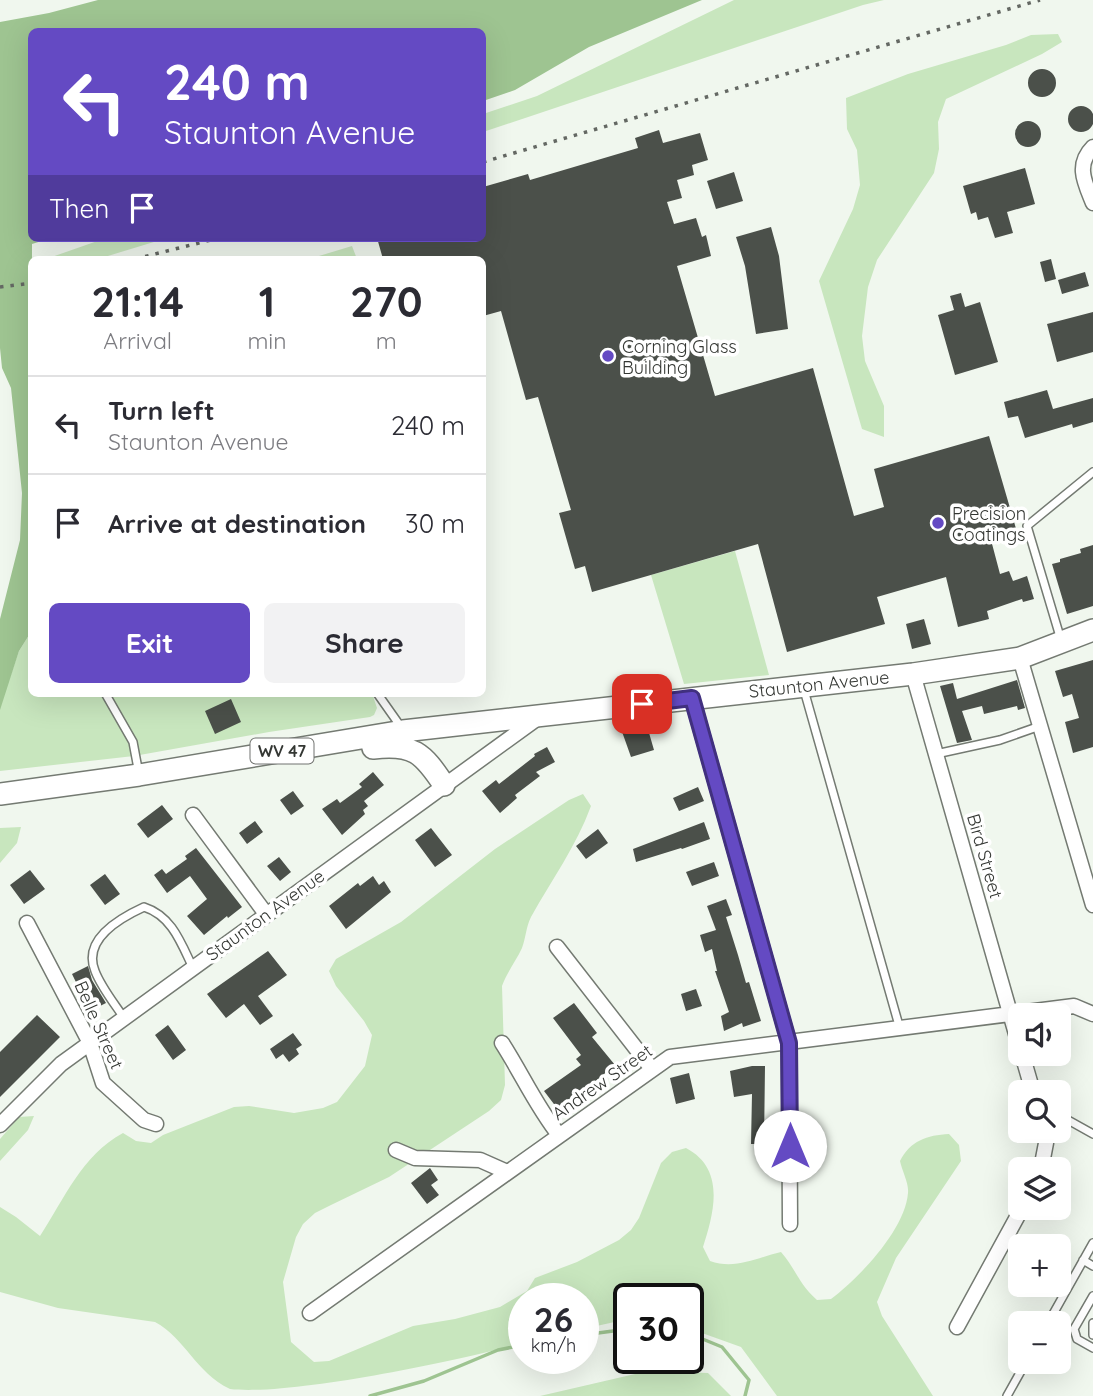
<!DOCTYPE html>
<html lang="en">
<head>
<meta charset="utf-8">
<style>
	:root { --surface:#fff; --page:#f2f2f3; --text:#2b2b33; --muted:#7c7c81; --line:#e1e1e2; --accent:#644ac3 }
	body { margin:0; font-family:Quicksand,sans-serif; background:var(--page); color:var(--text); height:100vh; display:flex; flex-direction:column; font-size:26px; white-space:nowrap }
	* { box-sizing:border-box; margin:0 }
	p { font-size:23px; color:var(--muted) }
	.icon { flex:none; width:38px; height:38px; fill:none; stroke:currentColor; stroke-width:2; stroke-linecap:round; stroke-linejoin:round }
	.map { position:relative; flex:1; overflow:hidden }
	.details { position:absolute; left:28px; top:256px; width:458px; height:441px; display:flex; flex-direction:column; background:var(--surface); border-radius:10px; box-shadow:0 7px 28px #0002 }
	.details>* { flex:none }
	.top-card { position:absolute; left:28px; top:28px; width:458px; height:214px; border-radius:10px; box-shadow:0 7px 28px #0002; background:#644ac3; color:#fff; overflow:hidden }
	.buttons { position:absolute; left:1008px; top:1003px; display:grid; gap:14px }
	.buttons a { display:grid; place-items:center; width:63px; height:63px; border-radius:10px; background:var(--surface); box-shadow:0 7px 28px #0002; font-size:35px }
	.speed { position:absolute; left:508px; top:1283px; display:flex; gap:14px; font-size:35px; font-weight:700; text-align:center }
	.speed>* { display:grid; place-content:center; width:91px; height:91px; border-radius:50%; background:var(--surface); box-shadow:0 7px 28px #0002; line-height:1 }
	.speed small { font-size:18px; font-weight:400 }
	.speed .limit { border:4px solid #111; border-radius:10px; background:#fff; color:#111 }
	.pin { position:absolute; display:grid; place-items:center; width:60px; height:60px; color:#fff; margin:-30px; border-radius:14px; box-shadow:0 4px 10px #0006 }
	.me { position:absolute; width:77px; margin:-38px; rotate:0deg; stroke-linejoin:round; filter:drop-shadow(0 0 5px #0008) }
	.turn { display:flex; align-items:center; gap:24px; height:147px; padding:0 21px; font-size:32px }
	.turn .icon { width:91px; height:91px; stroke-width:2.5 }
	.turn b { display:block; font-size:49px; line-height:60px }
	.then { display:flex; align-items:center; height:66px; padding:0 21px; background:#0003; gap:14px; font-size:26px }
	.eta { display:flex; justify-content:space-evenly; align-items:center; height:119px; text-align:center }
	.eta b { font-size:42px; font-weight:700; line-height:49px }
	.action { display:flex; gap:14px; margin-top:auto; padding:14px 21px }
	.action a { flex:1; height:80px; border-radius:10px; background:var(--accent); color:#fff; font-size:28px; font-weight:700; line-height:80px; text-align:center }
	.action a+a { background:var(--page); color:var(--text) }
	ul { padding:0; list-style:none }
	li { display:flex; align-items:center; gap:21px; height:98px; padding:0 21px; border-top:2px solid var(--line) }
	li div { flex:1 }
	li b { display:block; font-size:26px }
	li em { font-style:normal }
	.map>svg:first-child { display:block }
	.green { fill:#c8e6be }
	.water { fill:#9ec491 }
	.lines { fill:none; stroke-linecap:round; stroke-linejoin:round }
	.stream { stroke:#9ec491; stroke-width:3.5 }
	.building { fill:#4b504a }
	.lane-casing { stroke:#747a72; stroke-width:10 }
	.street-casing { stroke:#747a72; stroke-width:17 }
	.primary-casing { stroke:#747a72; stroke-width:24 }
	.lane { stroke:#fff; stroke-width:7 }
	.street { stroke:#fff; stroke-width:14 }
	.primary { stroke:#fff; stroke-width:21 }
	.rail { stroke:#646863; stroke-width:3.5; stroke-dasharray:3.5 7; stroke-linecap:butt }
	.route-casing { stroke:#41307f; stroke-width:18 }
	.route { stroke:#644ac3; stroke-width:12 }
	.poi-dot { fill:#644ac3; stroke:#fff; stroke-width:2.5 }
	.labels { text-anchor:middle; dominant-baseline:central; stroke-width:7; stroke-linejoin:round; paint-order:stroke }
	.shield { fill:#fff; stroke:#717370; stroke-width:2 }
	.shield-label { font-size:16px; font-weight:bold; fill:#343733 }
	.poi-label { font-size:18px; fill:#343733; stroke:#fff; text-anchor:start }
	.street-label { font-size:18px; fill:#343733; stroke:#fff }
</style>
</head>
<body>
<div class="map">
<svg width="1093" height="1396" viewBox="0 0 1093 1396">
	<rect width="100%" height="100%" fill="#f0f7ee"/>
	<path class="green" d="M734,0H884L863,5L483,132V114L537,96Z
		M1058,34L1062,42L1042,54L946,99L938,122L939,149L934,173L877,260L868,287L862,336L865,361L884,406V437L862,429L819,281L853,209L860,185L857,150L847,129L846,98L908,74L1006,45L1031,35Z
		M106,238H167L98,259H46Z
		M352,246L357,259H309Z
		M735,551L769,675L684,684L651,575Z
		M31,632L32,693H372L377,708L374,715L370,717L269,732L134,756L0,771V706L19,651Z
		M583,794L591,806C576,847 552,879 531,917C526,927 526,937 522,948C516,961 507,972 502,986L505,1085L501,1100L489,1111L389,1177L331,1205L315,1213L303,1224L296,1237L283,1282L291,1342L314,1362L329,1361L413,1326L455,1319L500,1307L527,1291L535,1278L577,1262L619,1240L631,1230L639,1218L661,1163L672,1152L686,1148C726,1169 714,1213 703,1247L710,1261C735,1270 756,1258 781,1252C796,1269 798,1283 817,1300L831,1299C859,1278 905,1230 908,1193C909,1183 902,1171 900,1161C910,1141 927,1135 949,1134L959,1145L961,1161L896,1258L877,1302L882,1316L933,1396H777L741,1347L688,1328V1298H628V1319L583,1329V1298H523V1343C457,1361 290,1396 230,1389C195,1372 186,1339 155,1322L58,1308L0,1292V1207L16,1217L40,1236C65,1198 81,1156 123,1133L136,1141L151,1143L163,1135L234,1107L249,1106L294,1113L323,1108L337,1102L365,1066L372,1035L364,1021L336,986L329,971L336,959L401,922L495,849L569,800Z
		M21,827L17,843L0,863V828Z
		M34,1116L28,1130L0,1161V1139L19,1117Z
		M648,1371L708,1373L731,1396H540Z"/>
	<path class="water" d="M98,0H702L589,47L515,90L483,101V32H32V238H51L32,244L31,632L19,651L0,710V619L20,540L22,493L11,388L2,368L0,348V22L49,13Z"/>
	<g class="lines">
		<path class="stream" d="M688,1333L722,1347L749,1380L745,1396
			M583,1335L628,1329
			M370,1396L424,1381L498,1350L523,1345"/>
	</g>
	<path class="building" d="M1028 83a14 14 0 1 1 28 0a14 14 0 1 1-28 0Z
		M1068 119a13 13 0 1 1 26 0a13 13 0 1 1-26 0Z
		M1015 134a13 13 0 1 1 26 0a13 13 0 1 1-26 0Z
		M659,130L663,143L700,133L708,160L692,165L694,175L677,180L682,198L667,202L674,224L696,218L702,237L706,235L711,256L677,266L715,396L813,368L854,516L884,507L874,469L989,436L1017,532L991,540L1000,574L1009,571L1013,581L1027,576L1034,599L1023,602L1022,599L987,611L989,619L958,627L946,577L877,597L885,624L787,652L758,544L592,592L585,566L575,569L559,513L571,510L538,397L526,400L501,311L483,316V259H383L377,238H483V187L528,174L530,180L638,148L635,138Z
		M1025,168L1035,204L1007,212L1013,233L995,238L988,217L978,220L976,212L971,214L963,186Z
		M734,172L743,201L716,209L707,181Z
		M771,227L779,256L788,329L756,334L745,266L736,237Z
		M1051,259L1056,279L1045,282L1040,262Z
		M1085,272L1089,286L1062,294L1058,280Z
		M961,293L965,307L980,302L998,362L955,375L938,315L954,310L950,296Z
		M1093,312V352L1057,362L1047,324Z
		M1047,390L1053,409L1093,398V422L1073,428L1072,424L1025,438L1018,416L1008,418L1004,402Z
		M1093,545V606L1067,614L1052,564L1060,562V559L1081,553L1080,549Z
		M924,619L931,644L912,649L906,624Z
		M1093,660V747L1073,753L1065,722L1079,718L1072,694L1063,697L1055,671Z
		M1017,680L1025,708L1018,710L1017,706L984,714L982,706L962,711L972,740L957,743L940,686L953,683L957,699Z
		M231,699L241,722L215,734L205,711Z
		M645,719L654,750L631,757L620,726Z
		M547,747L555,762L536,772L540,776L515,795L517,798L500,813L482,791L496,780L499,784L535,756L534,754Z
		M373,772L384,785L364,801L368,806L363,810L365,814L342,835L322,809L337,799L340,803L362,787L359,784Z
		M698,787L704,801L679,811L673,798Z
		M293,791L304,806L291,815L280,800Z
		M162,805L173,819L148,838L137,824Z
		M255,821L263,832L247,844L239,833Z
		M704,822L710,839L682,849L681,848L636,862L633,849Z
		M431,828L452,855L435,867L415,840Z
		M598,829L608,843L586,859L576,846Z
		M196,848L242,907L228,918L227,916L204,935L187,916L207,899L190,876L167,893L154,875L162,869L166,874L187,859L185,856Z
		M279,857L291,872L280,881L267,866Z
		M714,862L719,876L692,886L686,872Z
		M30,870L45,889L24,904L10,885Z
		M105,874L120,894L105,905L90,885Z
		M373,876L379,885L384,881L391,892L346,929L329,906L358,883L360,886Z
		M726,899L732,915L726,917L738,955L746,983L749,982L761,1021L743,1027L742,1023L724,1031L721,1016L729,1012L715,971H717L712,949L705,952L700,935L716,930L707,906Z
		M268,951L287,975L258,996L273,1016L260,1025L244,1004L226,1018L207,994Z
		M88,966L92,980L106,1003L90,1011L72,974Z
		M696,989L702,1006L686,1011L681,994Z
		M574,1003L597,1033L592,1037L615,1065L587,1088L589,1090L560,1112L544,1091L581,1065L576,1059L581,1055L553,1018Z
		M37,1015L60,1037L0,1097V1052Z
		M168,1025L186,1050L173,1060L155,1035Z
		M293,1033L302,1045L296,1049L299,1054L289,1062L283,1054L276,1059L270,1049Z
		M752,1066H765L764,1144H751L752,1094L734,1097L730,1071Z
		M689,1073L695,1099L676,1104L670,1078Z
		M430,1168L438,1180L431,1185L439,1195L427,1204L411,1183Z"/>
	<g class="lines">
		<defs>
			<path id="lane" d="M1061,640L1027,526L1093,472
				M804,690L900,1029
				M105,693L133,742L139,774
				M377,693L401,727
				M936,754L1000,740L1040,726
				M124,1018C114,1003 101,987 95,971C82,939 120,918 144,907C172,916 181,943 193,968
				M1059,1115L1093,1134
				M1083,1260L1093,1266
				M1093,1296L1074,1329L1077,1339L1093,1348
				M1048,1323L1093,1243
				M1093,1323V1335
				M1007,1396L1026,1362"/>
			<path id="street" d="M1093,147C1075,165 1085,183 1093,203
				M1020,658L1093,905
				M913,674L1020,1048
				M692,698L789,1043L790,1224
				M193,815L266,914
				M27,923L90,1043L103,1083L144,1120L156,1124
				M557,947L652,1069
				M502,1043C522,1074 536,1106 559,1135
				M1022,1054L1033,1092
				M0,1125L61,1064L539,717
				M396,1150L415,1158L480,1160L507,1172
				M1041,1169L1046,1143L1043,1130
				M310,1313L670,1057L1074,1006L1093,1014
				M957,1327L1022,1208"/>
			<path id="primary" d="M373,748C413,743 423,753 444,785
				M0,794L139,775L403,731L913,674L1020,658L1093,630"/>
		</defs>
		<use href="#lane" class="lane-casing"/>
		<use href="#street" class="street-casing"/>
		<use href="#primary" class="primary-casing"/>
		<use href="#lane" class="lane"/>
		<use href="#street" class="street"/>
		<use href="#primary" class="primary"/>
		<path class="rail" d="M483,162L1040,0
			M135,259L219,238
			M0,287L32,283"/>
	</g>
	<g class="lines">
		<defs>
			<path id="route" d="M642,704L692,698L789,1043L790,1146"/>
		</defs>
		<use href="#route" class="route-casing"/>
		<use href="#route" class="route"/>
	</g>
	<g class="poi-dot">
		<circle cx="608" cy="356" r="7"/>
		<circle cx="938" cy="523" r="7"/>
	</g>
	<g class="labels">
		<rect class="shield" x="250.5" y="738.5" width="63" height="25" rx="5"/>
		<g class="shield-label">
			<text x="282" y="751">WV 47</text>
		</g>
		<g class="poi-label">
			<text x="622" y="346">Corning Glass<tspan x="622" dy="21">Building</tspan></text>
			<text x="952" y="513">Precision<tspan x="952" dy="21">Coatings</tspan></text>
		</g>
		<g class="street-label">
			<text transform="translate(819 684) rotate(-6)">Staunton Avenue</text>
			<text transform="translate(985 856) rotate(74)">Bird Street</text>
			<text transform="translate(265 915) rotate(-36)">Staunton Avenue</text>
			<text transform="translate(99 1025) rotate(66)">Belle Street</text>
			<text transform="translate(602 1082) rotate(-35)">Andrew Street</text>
		</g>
	</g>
</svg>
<div class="buttons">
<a><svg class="icon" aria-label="sound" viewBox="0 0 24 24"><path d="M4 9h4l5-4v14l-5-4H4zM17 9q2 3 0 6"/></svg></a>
<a><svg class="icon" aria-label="search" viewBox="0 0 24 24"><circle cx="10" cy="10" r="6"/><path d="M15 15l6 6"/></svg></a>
<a><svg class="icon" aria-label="layers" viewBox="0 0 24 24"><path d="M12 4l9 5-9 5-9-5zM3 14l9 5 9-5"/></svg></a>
<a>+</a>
<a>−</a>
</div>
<div class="speed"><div>26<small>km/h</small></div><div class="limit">30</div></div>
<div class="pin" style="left:642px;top:704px;background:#d93025"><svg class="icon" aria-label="arrive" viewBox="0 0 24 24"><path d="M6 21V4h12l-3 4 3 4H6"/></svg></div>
<svg class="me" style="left:790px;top:1146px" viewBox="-20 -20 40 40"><circle r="19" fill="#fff"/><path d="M0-13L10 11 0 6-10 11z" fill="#644ac3"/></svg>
<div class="top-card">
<div class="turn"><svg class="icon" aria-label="left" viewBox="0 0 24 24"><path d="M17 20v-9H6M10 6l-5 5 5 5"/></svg><div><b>240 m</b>Staunton Avenue</div></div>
<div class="then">Then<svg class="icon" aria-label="arrive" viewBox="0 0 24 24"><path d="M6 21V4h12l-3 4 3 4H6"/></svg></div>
</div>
<section class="details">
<div class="eta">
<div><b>21:14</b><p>Arrival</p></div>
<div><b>1</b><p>min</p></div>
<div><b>270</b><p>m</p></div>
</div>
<ul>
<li><svg class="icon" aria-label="left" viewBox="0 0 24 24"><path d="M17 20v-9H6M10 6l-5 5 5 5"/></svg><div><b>Turn left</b><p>Staunton Avenue</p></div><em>240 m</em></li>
<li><svg class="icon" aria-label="arrive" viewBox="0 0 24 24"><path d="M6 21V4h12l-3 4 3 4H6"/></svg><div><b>Arrive at destination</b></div><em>30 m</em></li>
</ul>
<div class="action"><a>Exit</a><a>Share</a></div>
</section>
</div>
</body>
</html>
